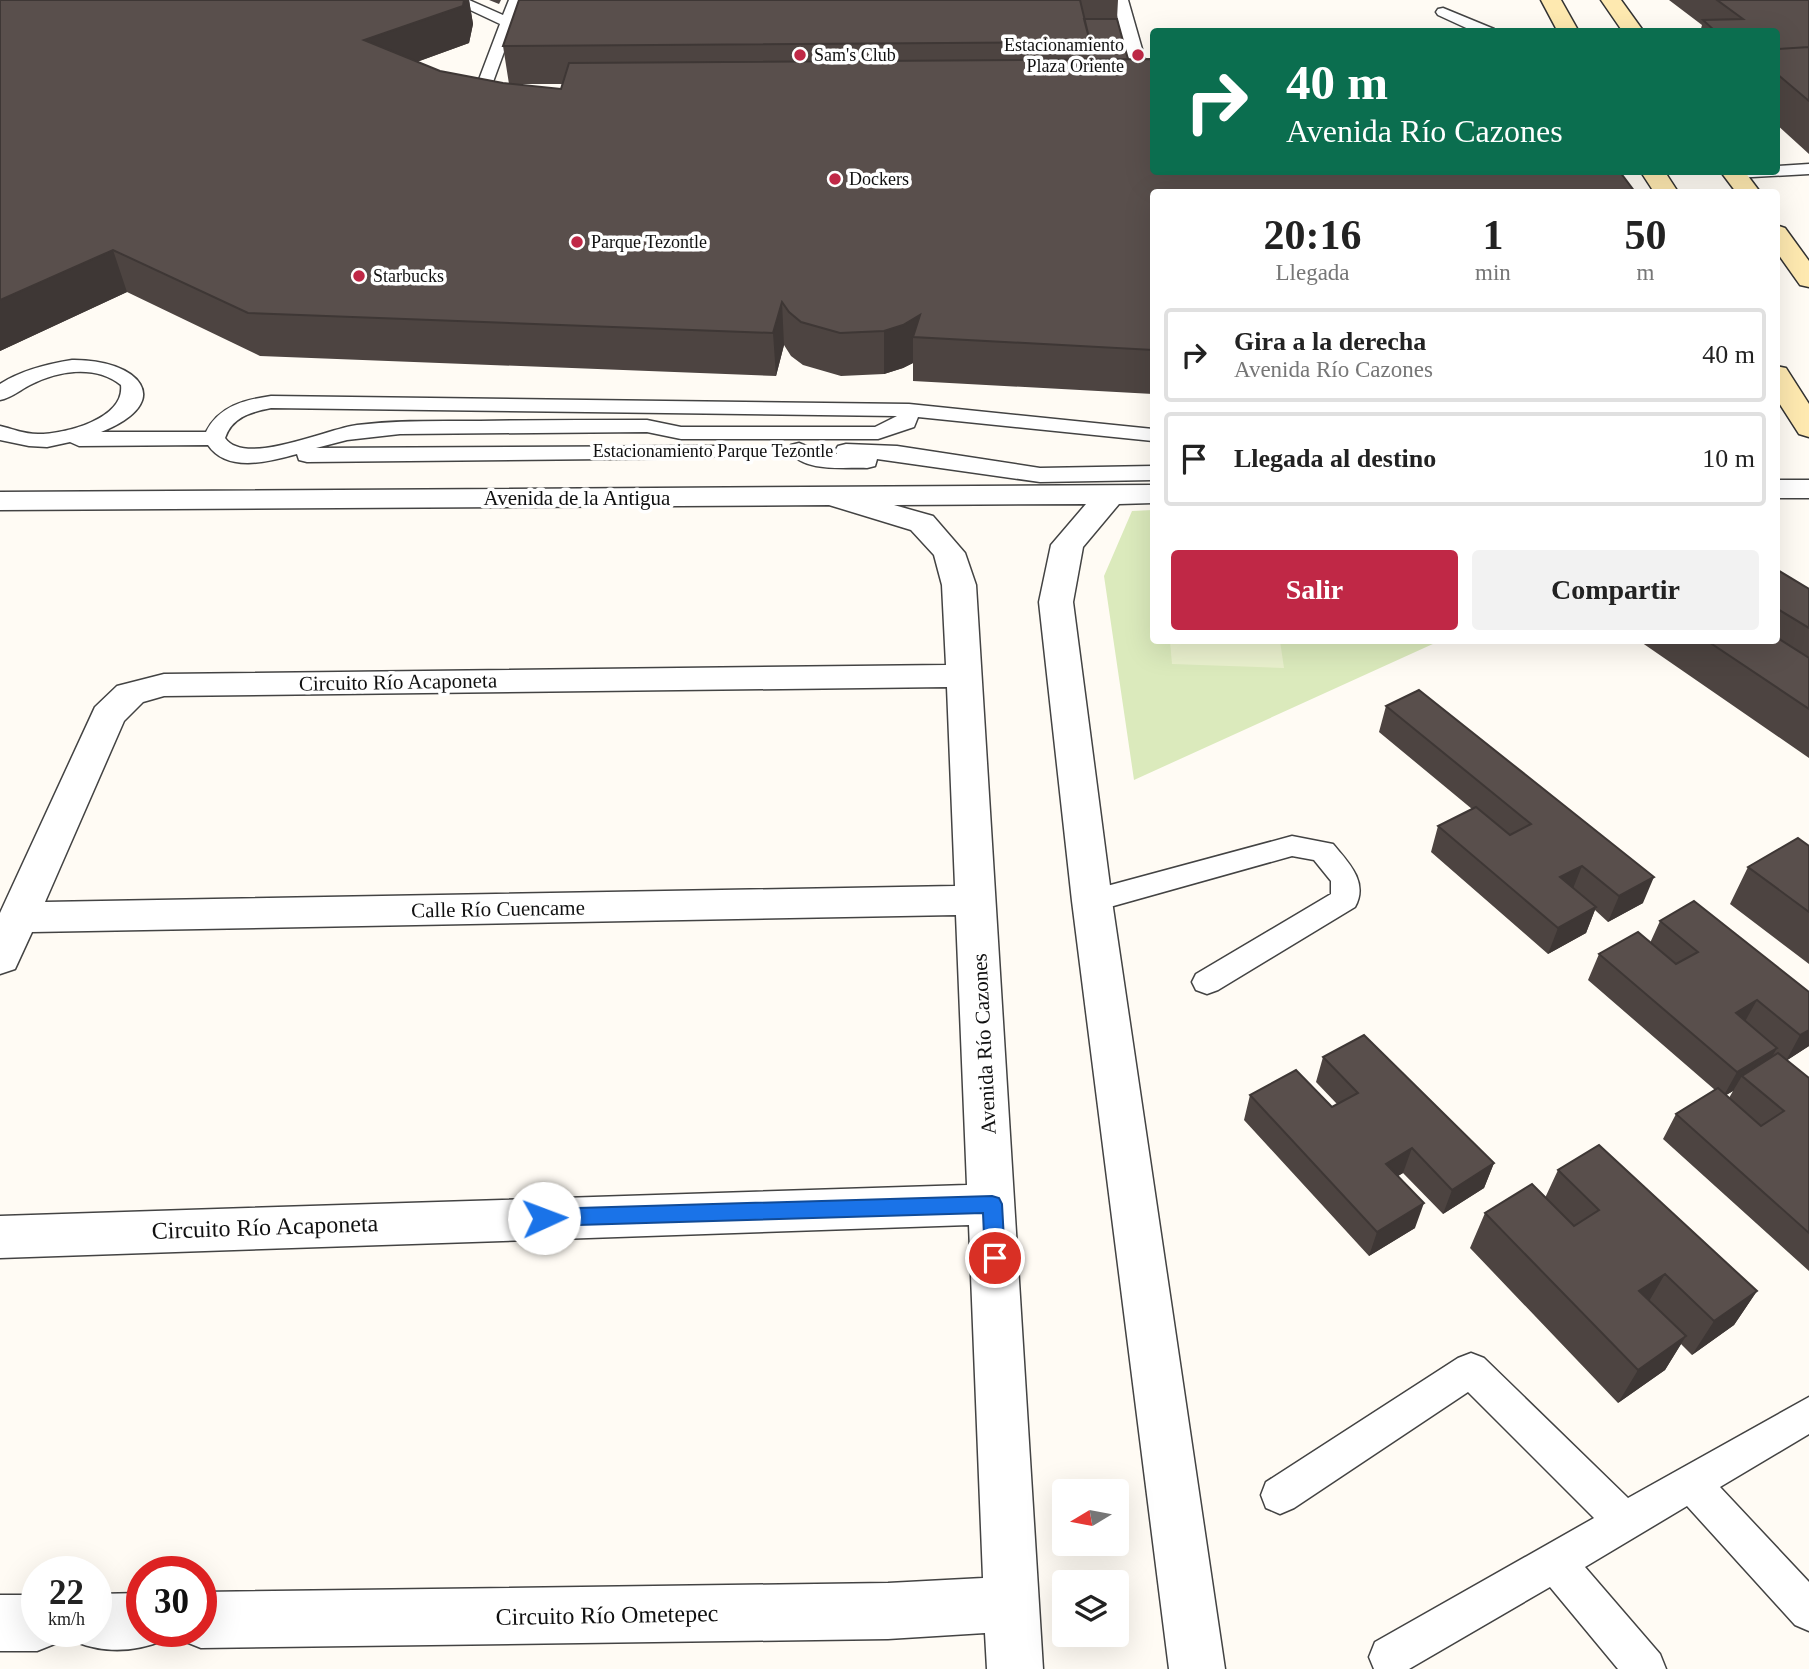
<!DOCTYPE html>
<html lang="es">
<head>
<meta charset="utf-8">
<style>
	:root { --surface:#fff; --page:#f2f2f2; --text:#222; --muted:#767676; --line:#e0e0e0; --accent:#c02846 }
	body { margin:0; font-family:"Times New Roman",serif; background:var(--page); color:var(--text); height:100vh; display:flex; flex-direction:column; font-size:26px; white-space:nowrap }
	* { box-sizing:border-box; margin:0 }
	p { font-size:23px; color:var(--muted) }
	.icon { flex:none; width:38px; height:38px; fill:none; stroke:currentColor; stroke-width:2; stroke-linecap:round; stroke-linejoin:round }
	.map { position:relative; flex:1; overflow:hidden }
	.panel { position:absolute; left:1150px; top:189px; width:630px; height:455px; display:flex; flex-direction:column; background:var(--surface); border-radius:7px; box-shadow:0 7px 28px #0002 }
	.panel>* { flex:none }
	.banner { position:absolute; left:1150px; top:28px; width:630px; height:147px; border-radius:7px; box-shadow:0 7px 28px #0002; background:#0b6e4f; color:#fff; overflow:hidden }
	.needle { width:46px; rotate:260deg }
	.buttons { position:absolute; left:1052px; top:1479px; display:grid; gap:14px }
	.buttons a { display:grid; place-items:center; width:77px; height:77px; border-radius:7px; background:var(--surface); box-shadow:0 7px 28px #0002; font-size:35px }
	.speed { position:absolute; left:21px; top:1556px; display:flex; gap:14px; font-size:35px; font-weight:700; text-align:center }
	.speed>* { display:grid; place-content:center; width:91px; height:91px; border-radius:50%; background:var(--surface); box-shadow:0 7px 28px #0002; line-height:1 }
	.speed small { font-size:18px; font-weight:400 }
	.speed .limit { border:10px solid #d22; background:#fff; color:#111 }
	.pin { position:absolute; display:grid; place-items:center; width:60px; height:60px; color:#fff; margin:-30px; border:4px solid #fff; border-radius:50%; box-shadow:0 2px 7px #0007 }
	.me { position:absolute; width:77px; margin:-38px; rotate:88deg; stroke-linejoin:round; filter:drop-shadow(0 0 5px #0008) }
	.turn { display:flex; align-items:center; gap:24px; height:147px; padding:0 21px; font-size:32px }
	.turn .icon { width:91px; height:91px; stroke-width:2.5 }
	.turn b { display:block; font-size:49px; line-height:60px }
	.eta { display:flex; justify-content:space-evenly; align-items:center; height:119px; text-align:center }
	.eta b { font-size:42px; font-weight:700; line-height:49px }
	.action { display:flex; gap:14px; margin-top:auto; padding:14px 21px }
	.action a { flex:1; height:80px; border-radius:7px; background:var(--accent); color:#fff; font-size:28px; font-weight:700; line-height:80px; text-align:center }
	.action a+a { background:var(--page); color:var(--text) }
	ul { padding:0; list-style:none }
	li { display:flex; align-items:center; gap:21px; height:94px; margin:0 14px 10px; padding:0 7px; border:4px solid var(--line); border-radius:7px }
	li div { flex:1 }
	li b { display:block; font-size:26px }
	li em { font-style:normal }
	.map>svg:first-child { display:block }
	.green { fill:#dbeabc }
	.pitch { fill:#eaf1ce }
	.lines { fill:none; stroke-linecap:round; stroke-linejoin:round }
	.service-casing { stroke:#434343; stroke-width:3 }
	.minor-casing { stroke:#434343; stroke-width:3 }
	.secondary-casing { stroke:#323232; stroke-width:3 }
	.service { fill:#fff; fill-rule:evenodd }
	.minor { fill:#fff; fill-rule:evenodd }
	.secondary { fill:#fee9b0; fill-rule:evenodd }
	.wall { fill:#4d4441; fill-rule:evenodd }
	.shaded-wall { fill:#3e3735 }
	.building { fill:#594f4c; stroke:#3e3735; stroke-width:2 }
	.route { fill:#1a73e8; stroke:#114b97; stroke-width:2 }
	.poi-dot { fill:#c02846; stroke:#fff; stroke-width:2.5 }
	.labels { text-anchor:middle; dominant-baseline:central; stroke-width:7; stroke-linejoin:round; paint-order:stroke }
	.far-poi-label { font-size:18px; fill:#101010; stroke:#fff; text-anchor:start }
	.far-street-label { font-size:18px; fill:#101010; stroke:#fff }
	.street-label { font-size:21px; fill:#101010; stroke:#fff }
	.near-street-label { font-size:24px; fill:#101010; stroke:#fff }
</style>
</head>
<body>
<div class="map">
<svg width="1809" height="1669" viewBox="0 0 1809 1669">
	<rect width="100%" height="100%" fill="#fffbf4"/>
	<path class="green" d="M1153,510V640H1432L1435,643L1134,780L1104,576L1132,511Z"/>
	<path class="pitch" d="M1170,641H1280L1284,668L1172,664Z"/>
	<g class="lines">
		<defs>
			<path id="service" d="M449,0H469L503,15L509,0H523L486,101H474L472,98L500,24Z
				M1114,0H1128L1146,63L1153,68V81C1123,74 1120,25 1114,0Z
				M1443,8L1494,29L1496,32H1475L1438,15L1436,12L1438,9Z
				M1809,164V174L1734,178L1725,173L1776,172V166Z
				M72,360C138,359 178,401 101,432H206C219,406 244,400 271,396L909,404L1153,429V441L918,417L914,427L878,439H681L647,432L400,434L347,440L316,448L716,446L719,451L716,456L708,458L307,462L299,460L297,454C268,462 227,473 208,445L79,446L70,442L47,447L29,446L0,440V426C13,429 24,434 38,434C65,434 125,419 121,385C95,364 57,371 30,385C20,390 11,398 0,400V384C22,370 47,364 72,360ZM271,408L897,416L875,427H681L647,420C591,420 536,420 480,421C439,421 398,420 357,425C326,429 245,467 225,438C232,417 251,412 271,408Z
				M799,443L822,453L837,454L835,451L838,446L846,444L897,446L1040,468L1153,466V480L1040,482L877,459L875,466L867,468C843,467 804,473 788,450L791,445Z
				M1292,836L1333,844C1348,862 1369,882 1355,907L1218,990L1207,994L1196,990L1192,982L1196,974L1331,894V881L1314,860L1292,856L1092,912L1082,909L1077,901L1082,893L1092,890Z
				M1471,1353L1484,1358L1628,1498L1809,1397V1434L1720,1487L1809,1582V1631L1795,1625L1687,1506L1585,1567L1660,1654L1666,1669H1618L1550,1587L1409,1669H1374L1369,1657L1375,1642L1594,1518L1468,1392L1294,1508L1280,1514L1266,1508L1261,1495L1266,1482L1458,1358Z"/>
			<path id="minor" d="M1776,480H1809V498H1776Z
				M1153,485V503L1119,504L1083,547L1073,602L1112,901L1225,1669H1169L1072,901L1039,602L1051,545L1086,504L894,505L933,516L965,553L976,585L1043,1669H987L985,1633L888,1639L201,1648L181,1640L178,1631H201V1592L888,1583L983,1578L969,1225L0,1258V1216L967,1185L956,915L32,932L15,969L0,974V913L95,707L117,686L164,674L946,665L942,585L934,555L911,530L829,505L0,510V492ZM947,687L955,886L45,902L124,721L143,702L164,696Z
				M142,1593V1631H166L162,1641C134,1652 104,1653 76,1642L72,1631H96V1594Z
				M0,1595H37V1631H62L57,1643L37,1651H0Z"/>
			<path id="secondary" d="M1541,0H1561L1579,32H1558Z
				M1601,0H1621L1644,32H1623Z
				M1641,172H1665L1678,192H1654Z
				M1721,172H1745L1760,192H1736Z
				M1776,225L1785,228L1809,261V287L1800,285L1776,251Z
				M1776,366L1786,368L1809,404V437L1799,434L1776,398Z"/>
		</defs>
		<use href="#service" class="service-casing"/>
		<use href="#minor" class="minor-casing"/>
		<use href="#secondary" class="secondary-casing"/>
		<use href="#service" class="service"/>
		<use href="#minor" class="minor"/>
		<use href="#secondary" class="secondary"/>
	</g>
	<path class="wall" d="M0,0H469L473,24L469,43L417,62L440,71L509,84L503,46L519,0H1118L1117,19L1153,192V394L913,381V363L903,368L884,374L841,376L803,365L791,356L784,345L776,376L260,356L127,292L0,351ZM510,84H562L561,89Z
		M489,0H501L499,4Z
		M1669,0H1809V154L1776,124V32H1700L1702,25Z
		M1776,569L1809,589V758L1638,640H1776Z
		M1386,706L1643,903L1608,922L1595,910L1586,933L1548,954L1431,852L1438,826L1472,809L1379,732Z
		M1809,846V964L1730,904L1748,867Z
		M1694,901L1809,1046L1787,1060L1809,1078V1271L1663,1139L1676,1114L1715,1090L1588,980L1599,954L1650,943L1660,921ZM1733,1091L1729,1098L1726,1095Z
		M1323,1057L1494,1163L1484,1188L1443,1214L1403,1173L1398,1176L1415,1228L1369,1256L1244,1120L1250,1095L1332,1107L1337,1104L1316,1082Z
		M1558,1170L1757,1291L1734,1325L1692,1355L1681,1344L1665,1370L1618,1403L1470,1248L1485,1213L1545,1198Z"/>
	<path class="shaded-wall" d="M464,0H469L473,24L469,43L372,78L364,40Z
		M113,250L127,292L0,351V300Z
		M782,302L784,345L776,376L773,333Z
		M920,315L913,337V363L903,368L884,374V331Z
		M1582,866L1572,891L1560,877Z
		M1654,877L1643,903L1608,922L1619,896Z
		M1596,907L1586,933L1548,954L1558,928Z
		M1757,1000L1743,1025L1736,1013Z
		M1809,1030V1046L1786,1061L1800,1035Z
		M1777,1048L1763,1073L1742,1076L1733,1091L1723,1097L1737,1072Z
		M1412,1148L1403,1173L1378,1188L1386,1164Z
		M1494,1163L1484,1188L1443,1214L1452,1190Z
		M1424,1203L1415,1228L1369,1256L1377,1232Z
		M1665,1274L1645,1308L1639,1291Z
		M1757,1291L1734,1325L1692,1355L1714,1321Z
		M1686,1336L1665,1370L1618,1403L1638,1370Z"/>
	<path class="building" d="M0,0H464L463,6L364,40L440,71L503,83L561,89L569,63L1153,59V172H1620L1635,192H1153V350L913,337L920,315L903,325L884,331L840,333L801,322L789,312L782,302L773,333L248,313L113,250L0,300Z
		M519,0H1080L1090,42L503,46Z
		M1717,0H1809V47L1776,49V32H1716L1703,20L1743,19Z
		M1084,19H1117L1128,59L1089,60L1090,42Z
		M1809,47V101L1776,73V49Z
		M1776,569L1809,589V628L1776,608Z
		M1776,637L1809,658V709L1706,640H1776Z
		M1419,690L1654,877L1619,896L1582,866L1560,877L1596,907L1558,928L1438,826L1476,807L1510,835L1531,824L1386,706Z
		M1798,838L1809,846V912L1748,867Z
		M1694,901L1809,992V1030L1800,1035L1757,1000L1736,1013L1777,1048L1737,1072L1599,954L1638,932L1676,964L1698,952L1660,921Z
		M1364,1035L1494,1163L1452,1190L1412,1148L1386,1164L1424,1203L1377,1232L1250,1095L1296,1070L1332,1107L1358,1093L1323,1057Z
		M1778,1053L1809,1078V1233L1676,1114L1718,1088L1761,1126L1784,1111L1742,1076Z
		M1599,1145L1757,1291L1714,1321L1665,1274L1639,1291L1686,1336L1638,1370L1485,1213L1532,1184L1574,1226L1599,1210L1558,1170Z"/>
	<path class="route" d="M992,1196L999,1198L1002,1204L1005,1258L1002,1264L995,1266L988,1264L985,1258L983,1213L544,1226L538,1224L535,1218L538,1212L544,1209Z"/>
	<g class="poi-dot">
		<circle cx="800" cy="55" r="7"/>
		<circle cx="1138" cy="55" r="7"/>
		<circle cx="835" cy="179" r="7"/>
		<circle cx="577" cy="242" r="7"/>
		<circle cx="359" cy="276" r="7"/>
	</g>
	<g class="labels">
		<g class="far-poi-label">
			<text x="1124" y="45" text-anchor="end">Estacionamiento<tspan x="1124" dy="21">Plaza Oriente</tspan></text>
			<text x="814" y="55">Sam's Club</text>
			<text x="849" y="179">Dockers</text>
			<text x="591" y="242">Parque Tezontle</text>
			<text x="373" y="276">Starbucks</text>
		</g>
		<g class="far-street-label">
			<text x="713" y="451">Estacionamiento Parque Tezontle</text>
		</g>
		<g class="street-label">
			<text x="577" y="498">Avenida de la Antigua</text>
			<text transform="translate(398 682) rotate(-1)">Circuito Río Acaponeta</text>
			<text transform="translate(498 909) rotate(-1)">Calle Río Cuencame</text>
			<text transform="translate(984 1044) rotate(-93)">Avenida Río Cazones</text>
		</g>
		<g class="near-street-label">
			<text transform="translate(265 1227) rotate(-2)">Circuito Río Acaponeta</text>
			<text transform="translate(607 1615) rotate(-1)">Circuito Río Ometepec</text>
		</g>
	</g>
</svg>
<div class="buttons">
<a><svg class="needle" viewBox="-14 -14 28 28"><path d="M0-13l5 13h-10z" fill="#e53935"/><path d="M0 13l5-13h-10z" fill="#767676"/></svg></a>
<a><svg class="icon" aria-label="layers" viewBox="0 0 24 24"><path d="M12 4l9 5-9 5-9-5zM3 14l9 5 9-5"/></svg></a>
</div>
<div class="speed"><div>22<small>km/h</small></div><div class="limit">30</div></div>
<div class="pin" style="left:995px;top:1258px;background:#d93025"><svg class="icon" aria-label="arrive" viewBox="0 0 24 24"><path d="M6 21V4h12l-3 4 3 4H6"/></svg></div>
<svg class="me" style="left:544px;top:1218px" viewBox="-20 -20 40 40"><circle r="19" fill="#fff"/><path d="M0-13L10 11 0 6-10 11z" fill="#1a73e8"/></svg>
<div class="banner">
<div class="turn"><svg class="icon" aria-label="right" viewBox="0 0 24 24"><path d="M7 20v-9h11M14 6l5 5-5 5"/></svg><div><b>40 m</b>Avenida Río Cazones</div></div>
</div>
<section class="panel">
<div class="eta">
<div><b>20:16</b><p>Llegada</p></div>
<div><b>1</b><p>min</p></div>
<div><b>50</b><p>m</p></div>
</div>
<ul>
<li><svg class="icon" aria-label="right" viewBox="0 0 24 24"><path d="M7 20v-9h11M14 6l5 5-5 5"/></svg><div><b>Gira a la derecha</b><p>Avenida Río Cazones</p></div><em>40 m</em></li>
<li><svg class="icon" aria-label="arrive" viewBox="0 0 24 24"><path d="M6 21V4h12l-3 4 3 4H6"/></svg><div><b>Llegada al destino</b></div><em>10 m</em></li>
</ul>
<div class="action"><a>Salir</a><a>Compartir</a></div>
</section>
</div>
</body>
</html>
